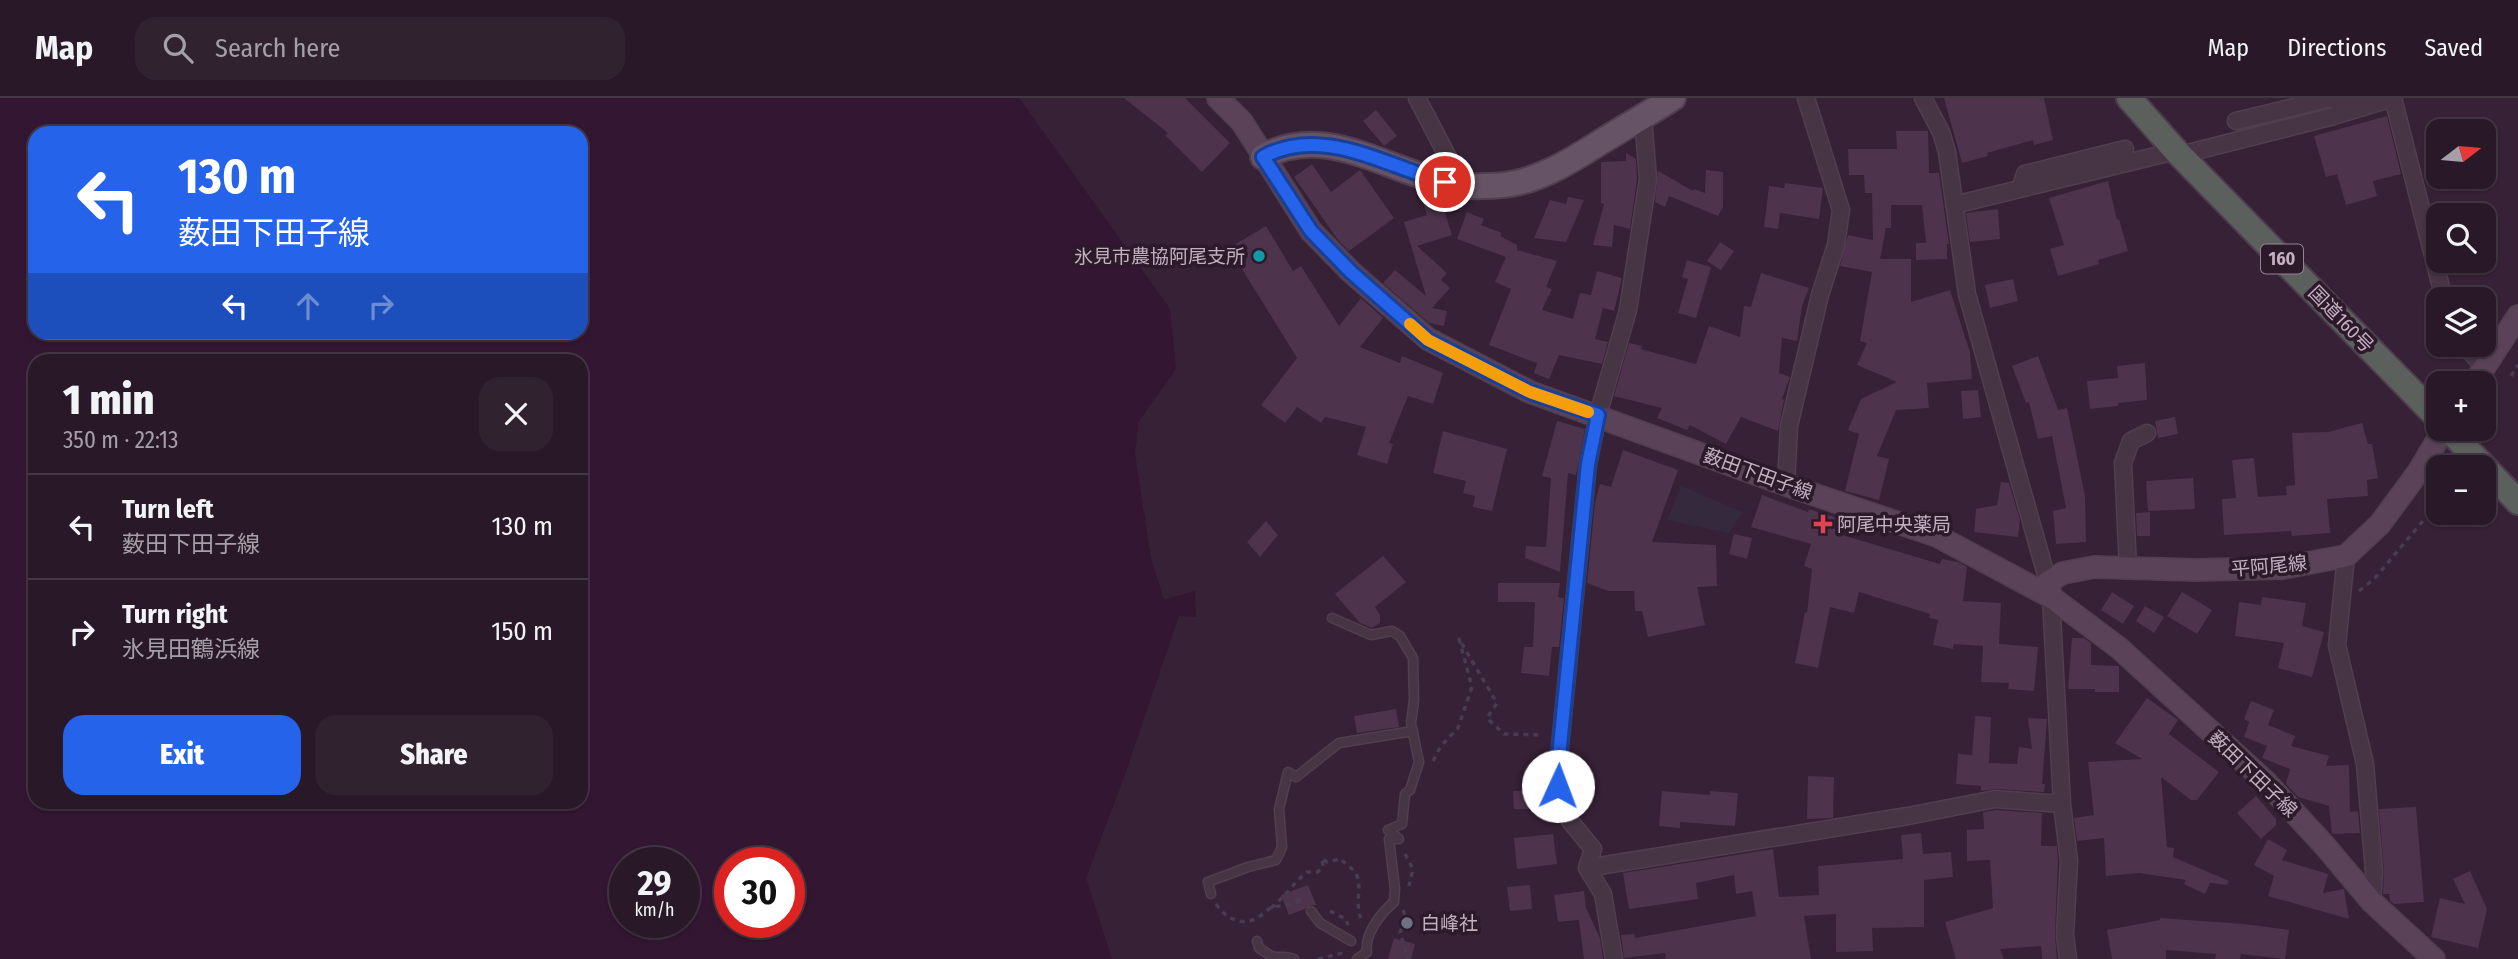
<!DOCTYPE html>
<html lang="en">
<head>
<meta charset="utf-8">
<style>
	:root { --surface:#291928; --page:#312230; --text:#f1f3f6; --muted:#a5a0a8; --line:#453845; --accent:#2563eb }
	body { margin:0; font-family:"Fira Sans Condensed","Noto Sans JP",sans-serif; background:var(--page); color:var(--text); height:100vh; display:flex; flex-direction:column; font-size:26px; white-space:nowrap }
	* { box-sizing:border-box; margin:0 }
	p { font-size:23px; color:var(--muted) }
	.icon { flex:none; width:38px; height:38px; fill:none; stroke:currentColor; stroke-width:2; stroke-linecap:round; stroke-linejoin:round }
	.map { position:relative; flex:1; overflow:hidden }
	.details { position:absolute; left:28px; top:256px; width:560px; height:455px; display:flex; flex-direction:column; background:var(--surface); border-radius:21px; box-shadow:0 2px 5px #0004,0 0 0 2px var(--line) }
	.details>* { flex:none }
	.top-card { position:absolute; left:28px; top:28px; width:560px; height:214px; border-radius:21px; box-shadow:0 2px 5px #0004,0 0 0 2px var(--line); background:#2563eb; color:#fff; overflow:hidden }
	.needle { width:46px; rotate:74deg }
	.buttons { position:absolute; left:2426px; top:21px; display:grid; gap:14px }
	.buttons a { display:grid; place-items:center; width:70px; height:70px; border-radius:14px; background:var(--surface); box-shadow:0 2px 5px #0004,0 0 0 2px var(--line); font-size:35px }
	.speed { position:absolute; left:609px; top:749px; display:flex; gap:14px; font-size:35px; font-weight:700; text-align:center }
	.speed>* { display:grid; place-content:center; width:91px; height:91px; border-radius:50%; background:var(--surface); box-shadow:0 2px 5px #0004,0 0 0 2px var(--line); line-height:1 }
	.speed small { font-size:18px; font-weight:400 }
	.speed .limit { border:10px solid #d22; background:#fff; color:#111 }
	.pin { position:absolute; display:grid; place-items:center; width:60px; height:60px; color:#fff; margin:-30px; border:4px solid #fff; border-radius:50%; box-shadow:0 2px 7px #0007 }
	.me { position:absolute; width:77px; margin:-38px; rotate:2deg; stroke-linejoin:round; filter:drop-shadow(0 0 5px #0008) }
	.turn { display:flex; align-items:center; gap:24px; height:147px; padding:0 35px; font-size:32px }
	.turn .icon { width:91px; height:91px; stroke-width:2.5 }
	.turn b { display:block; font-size:49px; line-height:60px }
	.lanes { display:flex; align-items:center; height:66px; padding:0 35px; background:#0003; justify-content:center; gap:35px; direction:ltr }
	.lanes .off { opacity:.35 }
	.round { display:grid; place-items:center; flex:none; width:74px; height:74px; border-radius:21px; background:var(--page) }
	.head { display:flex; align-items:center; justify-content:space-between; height:119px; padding:0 35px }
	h1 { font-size:42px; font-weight:800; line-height:52px }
	.action { display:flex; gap:14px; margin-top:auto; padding:14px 35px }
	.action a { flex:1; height:80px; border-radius:21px; background:var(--accent); color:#fff; font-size:28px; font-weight:800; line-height:80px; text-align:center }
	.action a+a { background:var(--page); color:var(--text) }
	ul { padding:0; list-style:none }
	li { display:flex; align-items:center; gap:21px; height:105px; padding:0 35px; border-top:2px solid var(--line) }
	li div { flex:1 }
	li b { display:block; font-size:26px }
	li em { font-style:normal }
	header { display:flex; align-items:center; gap:42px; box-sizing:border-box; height:98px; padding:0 35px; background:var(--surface); border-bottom:2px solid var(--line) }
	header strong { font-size:33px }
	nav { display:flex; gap:38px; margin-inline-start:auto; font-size:24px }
	.search { width:490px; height:63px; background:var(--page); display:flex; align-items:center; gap:18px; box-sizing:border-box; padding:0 24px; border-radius:21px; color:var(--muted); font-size:26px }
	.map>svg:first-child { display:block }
	.green { fill:#35293e }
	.water { fill:#331632; fill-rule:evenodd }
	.building { fill:#4d334c }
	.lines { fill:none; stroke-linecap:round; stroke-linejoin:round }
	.service-casing { stroke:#513e4f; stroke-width:11 }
	.minor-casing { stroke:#513e4f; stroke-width:19 }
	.secondary-casing { stroke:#513e4f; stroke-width:24 }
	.primary-casing { stroke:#513e4f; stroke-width:28 }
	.trunk-casing { stroke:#4f3c4e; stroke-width:28 }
	.path { stroke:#473c50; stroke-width:3.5; stroke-dasharray:5 5; stroke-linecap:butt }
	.service { stroke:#473546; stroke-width:8 }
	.minor { stroke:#473546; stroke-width:16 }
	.secondary { stroke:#5a4358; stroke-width:21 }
	.primary { stroke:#675366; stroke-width:24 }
	.trunk { stroke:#5c605d; stroke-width:24 }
	.route-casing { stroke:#184099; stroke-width:18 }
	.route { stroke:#2563eb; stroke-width:12 }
	.slow { stroke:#f59e0b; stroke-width:12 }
	.culture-dot { fill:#0f9aa8; stroke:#2c1a2b; stroke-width:2.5 }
	.health-dot { fill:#e0444e; stroke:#2c1a2b; stroke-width:2.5 }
	.worship-dot { fill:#6b7280; stroke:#2c1a2b; stroke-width:2.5 }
	.labels { text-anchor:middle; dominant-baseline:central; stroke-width:7; stroke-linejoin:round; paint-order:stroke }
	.shield { fill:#2c1a2b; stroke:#968295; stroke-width:2 }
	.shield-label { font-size:18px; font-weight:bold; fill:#c4afc2 }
	.poi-label { font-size:19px; fill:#c4afc2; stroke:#2c1a2b; text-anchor:start }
	.street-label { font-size:19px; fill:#c4afc2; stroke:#2c1a2b }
</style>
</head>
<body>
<header>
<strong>Map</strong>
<div class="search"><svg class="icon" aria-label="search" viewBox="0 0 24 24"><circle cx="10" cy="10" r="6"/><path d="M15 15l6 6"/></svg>Search here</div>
<nav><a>Map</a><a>Directions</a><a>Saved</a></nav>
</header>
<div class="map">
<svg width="2518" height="861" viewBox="0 0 2518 861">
	<rect width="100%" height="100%" fill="#372136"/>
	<path class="green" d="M1681,388L1743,414L1729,435L1667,422Z"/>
	<path class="water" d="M0,0H1019L1170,211L1176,271L1139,323L1135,356L1151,460L1164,502L1195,493L1196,519L1179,518L1123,682L1086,780L1112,861H0ZM35,35H581V234H35ZM35,262H581V704H35ZM625,765H684V824H625ZM730,765H789V824H730Z"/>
	<path class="building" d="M1124,0H1185L1230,45L1202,74L1165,37L1168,35Z
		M1944,0H2044L2053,42L2034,47L2033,42L1987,55L1988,58L1962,65Z
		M1376,12L1397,38L1384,48L1363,23Z
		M2387,18L2401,76L2373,83L2377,98L2346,107L2337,76L2326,79L2314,38Z
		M1896,33H1928L1929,75H1939L1949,146H1947V161L1916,162V145H1926L1922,107H1891V130H1886L1880,161H1911V204L1950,192L1970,254L1972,281L1927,285L1929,310L1896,312L1877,358L1889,361L1879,402L1845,393L1859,336L1848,332L1861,301L1897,284L1857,267L1867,245L1860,243L1872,174L1840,168L1848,137L1873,142L1872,95H1865L1864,77H1849L1848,51H1897Z
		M1626,55L1636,61L1637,81L1630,131L1614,127L1612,149L1593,147L1604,106L1601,105V64L1626,63Z
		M1312,66L1331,94L1360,72L1394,120L1349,153L1338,142L1294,79Z
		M1706,72L1723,74V109L1718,118L1669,98L1665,109L1655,104L1658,73L1693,93L1694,91L1705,95Z
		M2108,83L2117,122L2119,121L2128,153L2098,162L2099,166L2058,178L2050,151L2064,147L2049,100Z
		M1785,85L1823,90L1819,121L1780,115L1778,131L1764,129L1769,88L1784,90Z
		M1436,97L1440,98L1452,137L1417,148L1447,175L1441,182L1450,190L1432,210L1447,213L1444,228L1429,225L1383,185L1395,172L1426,198L1404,124L1427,117L1422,101Z
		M1568,99L1584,102L1566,144L1534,140L1550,102L1566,106Z
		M1998,111L2000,141L1970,144L1966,115Z
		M1467,114L1484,121L1481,127L1502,135L1500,138L1517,147V152L1557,163L1546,189L1552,191L1542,212L1573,221L1580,195L1591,197L1597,173L1622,180L1614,213L1603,210L1595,241L1608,244L1602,266L1559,257L1549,281L1534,275L1537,265L1489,247L1511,191L1495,184L1506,159L1457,141Z
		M1266,128L1293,173L1301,168L1339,228L1361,200L1383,220L1360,249L1400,265L1402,258L1443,275L1433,306L1408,298L1389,345L1393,346L1387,366L1357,357L1366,329L1325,319L1321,325L1297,309L1285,325L1261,307L1297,260L1229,150Z
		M1720,144L1734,153L1721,172L1707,163Z
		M1687,162L1711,169L1696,220L1678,215L1688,181L1682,179Z
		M1761,175L1809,190L1802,208L1797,243L1782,240L1779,275L1790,279L1782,301L1784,302L1778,333L1741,319L1726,346L1690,327L1687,332L1657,320L1662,310L1614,298L1629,245L1642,248L1641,251L1696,266L1709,228L1740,239L1744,208L1751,209Z
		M2013,181L2018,203L1990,210L1985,187Z
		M2038,258L2058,312L2067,310L2085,398L2086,444L2056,446L2053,413L2066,410L2052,338L2038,341L2029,304L2026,305L2012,268Z
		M2145,265L2147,302L2118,305V308L2090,311L2087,283L2118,280L2117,268Z
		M1978,292L1981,319L1963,321L1961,293Z
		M2175,319L2178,336L2158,340L2155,323Z
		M1557,323L1585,331L1576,377L1568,375L1560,474L1525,460L1526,448L1546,449L1551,380L1542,378Z
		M2362,325L2368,346H2372L2378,380L2367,382L2368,398L2327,401L2330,435L2292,438L2291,433L2224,437L2222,401L2236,400L2232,362L2254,360L2258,399L2287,397L2286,388L2295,387L2292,335L2328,334Z
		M1443,333L1507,351L1492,413L1473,409L1475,398L1463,395L1466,383L1433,375Z
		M1623,352L1678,372L1652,444L1716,447L1717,488L1697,489L1705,527L1648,539L1642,513H1635L1634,493H1608L1587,485L1595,404L1600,386L1611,389Z
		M2193,380L2195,411L2148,413L2146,383Z
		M2001,384L2009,385L2020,422L2018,439L1974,434L1976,411L1997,407Z
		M1762,397L1808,414L1809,411L1847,423L1842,437L1940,466L1942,461L1958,464L1967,469L1963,503L2001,505L1999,546L2038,549L2034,593L2008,591L2009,585L1981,584L1983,548L1954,546L1953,551L1933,547L1938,522L1929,520L1930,516L1859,494L1854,515L1830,509L1818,570L1795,565L1805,514L1807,515L1812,471L1804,468L1811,446L1751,429Z
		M2150,414V438H2137L2136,415Z
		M1266,423L1278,437L1260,459L1247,444Z
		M1734,436L1752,440L1747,461L1729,456Z
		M1383,458L1406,484L1375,509L1380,517V525L1372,530L1360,525L1335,496Z
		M1498,485H1560L1558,499L1564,500L1559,549H1552L1549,578L1521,575L1524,549H1533L1535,504H1498Z
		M2112,494L2134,508L2123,526L2101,512Z
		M2182,494L2212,512L2197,536L2167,518Z
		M2262,499L2306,505L2302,528L2324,534L2312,579L2278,570L2284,545L2235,538L2239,504L2261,507Z
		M2145,508L2164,519L2154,535L2136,523Z
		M2072,540H2084L2091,545V567L2119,568V594H2095V591H2068Z
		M2147,600L2178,622L2169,636L2219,674L2197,702H2191L2161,679L2167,749L2174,750L2173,759L2229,783L2227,787L2210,785L2205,796L2184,786L2186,782L2139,775L2106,778L2104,740L2077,743L2074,720L2094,717L2088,664L2142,661L2115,645Z
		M2251,603L2274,612L2268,627L2295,638L2291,648L2329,658L2326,668L2349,667L2350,714L2358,713L2360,735L2332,736L2329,708L2298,699L2286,686L2290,671L2262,660L2267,648L2244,639L2249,624L2244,621Z
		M1396,611L1399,629L1357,635L1354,618Z
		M1975,618L1991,619L1989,665L2017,666L2019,649L2032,651L2028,620L2047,621L2042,686H2045L2044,694L1996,691L1981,693V688L1956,686L1958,656L1972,657Z
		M1808,678L1834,679L1833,720L1807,721Z
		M1513,693H1549L1550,711H1514Z
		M1662,693L1710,697V693L1738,695L1735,728L1680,724V730L1659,728Z
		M2256,698L2276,721V727L2261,741L2237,715Z
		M2416,709L2424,804L2394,806L2390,803L2389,796H2383L2384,772L2379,711Z
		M1996,712L2042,715L2041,748H2057L2058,763L2055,837L2057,861H2042L2041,848L2000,851L2004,861H1956L1945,824L1993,810L1990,762L1967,763V732L1984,731L1983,714Z
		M1921,735L1923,756L1951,754L1953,779L1924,782V829L1872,830L1873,853L1836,854V816L1804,818L1811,861H1666L1665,855L1624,860L1621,837L1634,836L1635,840L1756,818L1752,793L1736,796L1734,777L1696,785L1698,801L1629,811L1623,775L1773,751L1779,799L1819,797L1818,768L1903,761L1901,737Z
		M1553,736L1557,766L1517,771L1514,740Z
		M2268,741L2287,752L2282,762L2328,776L2323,795L2344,791L2349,821L2268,798L2274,778L2254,767Z
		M2470,773L2487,811L2478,850L2431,839L2440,800L2465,806L2453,781Z
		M1308,787L1316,807H1310L1305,811L1289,817L1281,797Z
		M1530,787L1532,811L1510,813L1507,789Z
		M1584,793L1586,810L1600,840L1603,861H1584L1579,822L1558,824L1554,797Z
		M2160,820L2244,826L2289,832L2285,861L2241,856L2240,861H2215L2216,856L2166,852V861H2112L2107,832L2160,822Z
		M1394,840L1415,846L1411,861H1388Z"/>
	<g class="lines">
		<defs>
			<path id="service" d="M1332,520L1371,537L1392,533L1400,538L1413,560L1414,602L1411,625L1419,664L1410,692L1405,696L1402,726L1388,732L1399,741H1389L1395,791L1394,804C1381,815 1364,836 1367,854L1357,861
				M1211,796L1208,784L1248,769L1276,762L1282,749L1279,711L1288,674L1296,679L1339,645L1413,633
				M1311,813L1320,825L1351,843
				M1257,843L1259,850C1265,854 1272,860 1279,859C1286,859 1287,858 1294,861"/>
			<path id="minor" d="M1417,0L1452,67L1459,88
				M1923,0L1941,34L1947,54L1967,196L2048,484
				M2236,23L2327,1L2367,5
				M2180,57L2334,18L2393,0L2444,201
				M2020,91L2025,76L2125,51
				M1954,107L2176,53
				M2463,247L2485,269
				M1786,387L1789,328L1820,197L1836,147L1841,112L1806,0
				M2346,458L2337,547L2365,666L2374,773L2372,804
				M2128,470L2123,365L2131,343L2147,335
				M2051,499L2062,706L2069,763L2065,837L2068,861
				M1587,770L1908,718L1995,701L2062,706
				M1614,861L1603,796L1587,770L1593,751L1570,723L1558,688L1560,648L1588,366L1598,317L1628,212L1648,81L1643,19"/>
			<path id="secondary" d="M1218,0L1242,24L1311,133L1351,174L1428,241L1530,294L1786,387L1937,438L2051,499L2119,550L2265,683L2325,748L2372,804L2434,861
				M2474,285L2518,218
				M2051,499L2048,484L2063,475L2094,469L2196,472L2282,470L2346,458L2380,426L2419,373L2444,331"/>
			<path id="primary" d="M1263,59C1336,18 1409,93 1483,88C1495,88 1509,87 1520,84C1548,77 1572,62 1596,47C1622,31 1648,16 1673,0"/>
			<path id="trunk" d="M2129,0L2176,53L2438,320
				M2448,331L2518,404"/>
		</defs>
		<use href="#service" class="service-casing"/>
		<use href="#minor" class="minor-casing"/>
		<use href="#secondary" class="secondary-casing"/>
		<use href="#primary" class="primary-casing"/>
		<use href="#trunk" class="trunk-casing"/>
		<path class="path" d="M2511,278L2518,267
			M2359,493L2375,480L2438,405
			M1433,663L1441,648L1458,630L1472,589L1459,541L1497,605L1487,620L1504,636L1543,637
			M1405,756L1413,771L1409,788
			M1216,806C1225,819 1238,828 1255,821C1260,819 1264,814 1269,811C1278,807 1288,808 1297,804V798L1302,806
			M1271,810C1285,799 1293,785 1307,774H1318L1323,768L1322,760L1327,764L1341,761C1345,766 1352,770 1355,774C1364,788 1353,807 1362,822
			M1403,812L1406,821L1400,834L1408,861
			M1330,813L1346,821L1348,827
			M1318,861L1343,855"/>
		<use href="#service" class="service"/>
		<use href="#minor" class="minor"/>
		<use href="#secondary" class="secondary"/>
		<use href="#primary" class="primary"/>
		<use href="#trunk" class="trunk"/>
	</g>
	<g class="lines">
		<defs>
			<path id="route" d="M1445,84C1387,69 1322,26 1263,59L1311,133L1351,174L1428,242L1530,294L1598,317L1588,366L1560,648L1558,688"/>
		</defs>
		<use href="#route" class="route-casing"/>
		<use href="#route" class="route"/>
		<path class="slow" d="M1410,226L1428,242L1530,294L1588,314"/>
	</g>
	<circle class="culture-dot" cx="1259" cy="158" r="7"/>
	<path class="health-dot" d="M1819.5 415.5h7v7h7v7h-7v7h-7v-7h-7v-7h7z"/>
	<circle class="worship-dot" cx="1407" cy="825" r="7"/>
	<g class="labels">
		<rect class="shield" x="2261" y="146.5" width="42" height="29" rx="5"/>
		<g class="shield-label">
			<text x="2282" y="161">160</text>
		</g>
		<g class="poi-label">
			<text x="1245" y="158" text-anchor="end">氷見市農協阿尾支所</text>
			<text x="1837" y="426">阿尾中央薬局</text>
			<text x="1421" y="825">白峰社</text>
		</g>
		<g class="street-label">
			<text transform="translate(2341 221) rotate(46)">国道160号</text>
			<text transform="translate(1758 376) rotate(20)">薮田下田子線</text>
			<text transform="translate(2269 468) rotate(-5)">平阿尾線</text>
			<text transform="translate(2253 676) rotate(44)">薮田下田子線</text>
		</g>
	</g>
</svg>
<div class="buttons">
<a><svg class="needle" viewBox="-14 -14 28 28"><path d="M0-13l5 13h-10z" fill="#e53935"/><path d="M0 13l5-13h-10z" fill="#a5a0a8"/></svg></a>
<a><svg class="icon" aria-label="search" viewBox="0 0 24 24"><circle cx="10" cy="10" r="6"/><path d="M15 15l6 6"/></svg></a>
<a><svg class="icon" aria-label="layers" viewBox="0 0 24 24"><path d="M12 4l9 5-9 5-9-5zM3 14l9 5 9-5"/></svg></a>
<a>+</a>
<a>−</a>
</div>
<div class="speed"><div>29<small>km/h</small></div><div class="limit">30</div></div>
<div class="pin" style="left:1445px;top:84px;background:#d93025"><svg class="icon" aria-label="arrive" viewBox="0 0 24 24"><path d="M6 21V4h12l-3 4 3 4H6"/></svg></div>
<svg class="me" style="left:1558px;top:688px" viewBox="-20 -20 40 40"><circle r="19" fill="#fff"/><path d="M0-13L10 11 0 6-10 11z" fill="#2563eb"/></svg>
<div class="top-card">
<div class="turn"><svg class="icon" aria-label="left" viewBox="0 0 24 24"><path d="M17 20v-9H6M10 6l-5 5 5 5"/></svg><div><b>130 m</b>薮田下田子線</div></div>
<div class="lanes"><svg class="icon" aria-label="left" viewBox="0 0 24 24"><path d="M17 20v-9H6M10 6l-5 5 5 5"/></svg><svg class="icon off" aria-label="ahead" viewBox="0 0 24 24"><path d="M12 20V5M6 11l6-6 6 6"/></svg><svg class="icon off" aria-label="right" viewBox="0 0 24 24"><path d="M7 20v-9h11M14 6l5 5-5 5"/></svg></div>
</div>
<section class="details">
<div class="head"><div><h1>1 min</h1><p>350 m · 22:13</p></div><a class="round"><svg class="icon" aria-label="close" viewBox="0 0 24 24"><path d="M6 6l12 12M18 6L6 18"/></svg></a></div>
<ul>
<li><svg class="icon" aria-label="left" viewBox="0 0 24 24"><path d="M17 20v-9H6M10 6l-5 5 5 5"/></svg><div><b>Turn left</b><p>薮田下田子線</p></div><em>130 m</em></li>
<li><svg class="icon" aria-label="right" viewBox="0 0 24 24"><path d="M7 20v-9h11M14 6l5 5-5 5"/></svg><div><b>Turn right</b><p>氷見田鶴浜線</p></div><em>150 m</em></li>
</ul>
<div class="action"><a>Exit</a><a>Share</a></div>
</section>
</div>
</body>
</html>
